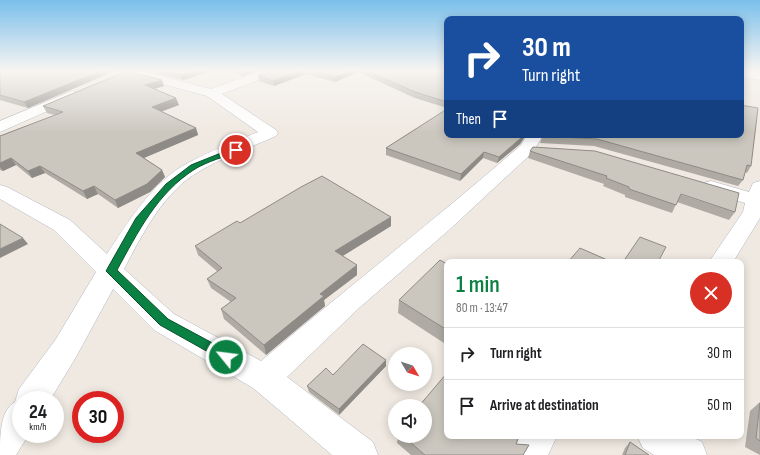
<!DOCTYPE html>
<html lang="en">
<head>
<meta charset="utf-8">
<style>
	:root { --surface:#fff; --page:#f6f6f6; --text:#202124; --muted:#757577; --line:#e0e0e0; --accent:#0b8043 }
	body { margin:0; font-family:"Sofia Sans Condensed",sans-serif; background:var(--page); color:var(--text); height:100vh; display:flex; flex-direction:column; font-size:15px; white-space:nowrap }
	* { box-sizing:border-box; margin:0 }
	p { font-size:13px; color:var(--muted) }
	.icon { flex:none; width:22px; height:22px; fill:none; stroke:currentColor; stroke-width:2; stroke-linecap:round; stroke-linejoin:round }
	.map { position:relative; flex:1; overflow:hidden }
	.sheet { position:absolute; left:444px; top:259px; width:300px; height:180px; display:flex; flex-direction:column; background:var(--surface); border-radius:8px; box-shadow:0 2px 10px #0003 }
	.sheet>* { flex:none }
	.hud { position:absolute; left:444px; top:16px; width:300px; height:122px; border-radius:8px; box-shadow:0 2px 10px #0003; background:#1a4fa0; color:#fff; overflow:hidden }
	.needle { width:26px; rotate:129deg }
	.controls { position:absolute; left:388px; top:347px; display:grid; gap:8px }
	.controls a { display:grid; place-items:center; width:44px; height:44px; border-radius:50%; background:var(--surface); box-shadow:0 2px 10px #0003; font-size:20px }
	.speed { position:absolute; left:12px; top:391px; display:flex; gap:8px; font-size:20px; font-weight:700; text-align:center }
	.speed>* { display:grid; place-content:center; width:52px; height:52px; border-radius:50%; background:var(--surface); box-shadow:0 2px 10px #0003; line-height:1 }
	.speed small { font-size:10px; font-weight:400 }
	.speed .limit { border:6px solid #d22; background:#fff; color:#111 }
	.pin { position:absolute; display:grid; place-items:center; width:34px; height:34px; color:#fff; margin:-17px; border:2px solid #fff; border-radius:50%; box-shadow:0 1px 4px #0007 }
	.me { position:absolute; width:44px; margin:-22px; rotate:299deg; stroke-linejoin:round; filter:drop-shadow(0 0 3px #0008) }
	.turn { display:flex; align-items:center; gap:14px; height:84px; padding:0 12px; font-size:18px }
	.turn .icon { width:52px; height:52px; stroke-width:2.5 }
	.turn b { display:block; font-size:28px; line-height:34px }
	.then { display:flex; align-items:center; height:38px; padding:0 12px; background:#0003; gap:8px; font-size:15px }
	.round { display:grid; place-items:center; flex:none; width:42px; height:42px; border-radius:21px; background:var(--page) }
	.overview { display:flex; align-items:center; justify-content:space-between; height:68px; padding:0 12px }
	h1 { font-size:24px; font-weight:600; line-height:30px; color:var(--accent) }
	ul { padding:0; list-style:none }
	li { display:flex; align-items:center; gap:12px; height:52px; padding:0 12px; border-top:1px solid var(--line) }
	li div { flex:1 }
	li b { display:block; font-size:15px }
	li em { font-style:normal }
	.map>svg:first-child { display:block }
	.lines { fill:none; stroke-linecap:round; stroke-linejoin:round }
	.minor-casing { stroke:#b4b7c1; stroke-width:1 }
	.minor { fill:#fff; fill-rule:evenodd }
	.wall { fill:#afaba4 }
	.shaded-wall { fill:#8e8b86 }
	.building { fill:#cbc7bf; stroke:#8e8b86 }
	.route { fill:#0b8043; stroke:#07532c }
</style>
</head>
<body>
<div class="map">
<svg width="760" height="455" viewBox="0 0 760 455">
	<rect width="100%" height="100%" fill="#efe9e1"/>
	<g class="lines">
		<defs>
			<path id="minor" d="M120,70H139L211,89L263,70H279L277,73L222,94L276,130L278,133L276,136C251,147 223,157 200,171C164,191 143,233 124,269L174,314L261,361C347,288 436,219 521,145L527,135H543L533,152L449,230L359,308L287,377L373,442L378,455H332L253,388L154,330L113,289L76,357L50,400H21V434H29L16,455H0C0,436 0,410 15,402L19,389L56,339L96,272L54,230L0,199V185L7,187L70,220L107,254C127,223 154,180 188,163C210,151 235,142 258,132L207,96L122,73Z
				M741,70L760,72V80L741,77Z
				M72,91L77,92L79,95L77,98L0,132V121Z
				M711,181L749,192L753,183L760,181V218L733,262H709L743,212L745,203L704,191L701,187L704,183Z
				M520,436H557L548,455H512Z
				M637,436H690L702,442L707,455H654L643,448Z"/>
		</defs>
		<use href="#minor" class="minor-casing"/>
		<use href="#minor" class="minor"/>
	</g>
	<path class="wall" d="M0,70H117L28,108L0,100Z
		M143,70H215L183,80Z
		M226,70H260L243,76Z
		M276,70H447V108L415,98L358,72L335,82L306,74L274,86L259,81L258,76Z
		M164,86L154,89L179,105L161,111L196,128L198,135L144,158L162,170L165,177L150,192L118,208L98,194L87,199L45,173L32,178L16,165L3,171L0,170V136L55,115L47,113L43,106Z
		M447,135H526L520,144L497,163L483,158L460,181L386,155V148Z
		M543,135H741L751,166L747,173L745,172L743,180L738,186L594,146L540,143Z
		M533,147L735,212L729,220L677,202L672,213L625,197V195L603,186L604,184L528,158L530,151Z
		M240,223L391,226L343,256L357,275L324,300L325,306L266,355L224,319L221,309L231,302L211,288L207,279L218,272L198,255L195,246Z
		M447,264V345L398,313L399,300Z
		M386,366L339,415L309,392L307,386L333,375Z
		M760,402V455L745,447L750,411Z
		M398,436H425L529,445L523,455H411L397,443Z
		M630,442L649,455H622L625,448Z"/>
	<path class="shaded-wall" d="M103,70H117L28,108L24,102Z
		M198,70H215L183,80L181,75Z
		M245,70H260L243,76L242,71Z
		M303,70H306V74L274,86L273,81Z
		M352,70H358V72L335,82V77Z
		M162,80L164,86L147,91L145,85Z
		M176,98L179,105L155,114L152,107Z
		M196,128L198,135L139,160L136,153Z
		M523,135H526L520,144L497,163L499,157Z
		M484,152L483,158L460,181L461,174Z
		M11,158L16,165L3,171L0,167V163Z
		M40,166L45,173L32,178L28,171Z
		M162,170L165,177L150,192L118,208L115,200Z
		M94,186L98,194L87,199L83,191Z
		M391,217V226L336,260L335,251Z
		M23,238L28,244L0,258V249Z
		M357,265V275L324,300L325,306L266,355L264,345L320,294Z
		M386,360V366L339,415V409Z"/>
	<path class="building" d="M0,70H103L24,102L0,95Z
		M161,70H198L181,75Z
		M276,70H303L273,81L258,76Z
		M310,70H352L335,77Z
		M365,70H447V102L415,92Z
		M127,71L162,80L145,85L176,98L152,107L196,128L136,153L162,170L147,184L115,200L94,186L83,191L40,166L28,171L11,158L0,163V136L63,112L43,106Z
		M741,105L758,108L751,166L747,165L743,180L597,139L542,136L543,135H741Z
		M447,109V135H523L521,138L499,157L484,152L461,174L386,148Z
		M533,147L595,151L739,193L735,212L681,194L676,205L629,189V187L606,178L607,176L530,151Z
		M322,176L391,217L335,251L357,265L320,294L324,296L264,345L221,309L236,298L207,279L222,268L195,246L237,221L240,223L301,187Z
		M0,224L23,238L0,249Z
		M640,237L666,247L658,262H623Z
		M580,248L612,262H568Z
		M440,260L447,264V330L399,300Z
		M363,344L386,360L339,409L307,386L326,368L333,375Z
		M447,373V436H519L516,444L529,445L523,455H425L403,436H425V406H419Z
		M760,403V441L756,438Z
		M630,442L649,455H625Z"/>
	<linearGradient id="sky" x2="0" y2="1"><stop stop-color="#7abfeb"/><stop offset="0.53" stop-color="#f8f5f2"/><stop offset="1" stop-color="#f8f5f2" stop-opacity="0"/></linearGradient>
	<rect width="760" height="133" fill="url(#sky)"/>
	<path class="route" d="M236,147L239,150L238,151C225,157 208,161 195,169C157,193 138,232 117,270L168,319L231,353L233,357L231,361L226,362L160,325L106,271L136,218L166,184L191,165Z"/>
</svg>
<div class="controls">
<a><svg class="needle" viewBox="-14 -14 28 28"><path d="M0-13l5 13h-10z" fill="#e53935"/><path d="M0 13l5-13h-10z" fill="#757577"/></svg></a>
<a><svg class="icon" aria-label="sound" viewBox="0 0 24 24"><path d="M4 9h4l5-4v14l-5-4H4zM17 9q2 3 0 6"/></svg></a>
</div>
<div class="speed"><div>24<small>km/h</small></div><div class="limit">30</div></div>
<div class="pin" style="left:236px;top:150px;background:#d93025"><svg class="icon" aria-label="arrive" viewBox="0 0 24 24"><path d="M6 21V4h12l-3 4 3 4H6"/></svg></div>
<svg class="me" style="left:226px;top:357px" viewBox="-20 -20 40 40"><circle r="17" fill="#0b8043" stroke="#fff" stroke-width="3"/><path d="M0-11L8 9 0 5-8 9z" fill="#fff"/></svg>
<div class="hud">
<div class="turn"><svg class="icon" aria-label="right" viewBox="0 0 24 24"><path d="M7 20v-9h11M14 6l5 5-5 5"/></svg><div><b>30 m</b>Turn right</div></div>
<div class="then">Then<svg class="icon" aria-label="arrive" viewBox="0 0 24 24"><path d="M6 21V4h12l-3 4 3 4H6"/></svg></div>
</div>
<section class="sheet">
<div class="overview"><div><h1>1 min</h1><p>80 m · 13:47</p></div><a class="round" style="background:#d93025;color:#fff"><svg class="icon" aria-label="close" viewBox="0 0 24 24"><path d="M6 6l12 12M18 6L6 18"/></svg></a></div>
<ul>
<li><svg class="icon" aria-label="right" viewBox="0 0 24 24"><path d="M7 20v-9h11M14 6l5 5-5 5"/></svg><div><b>Turn right</b></div><em>30 m</em></li>
<li><svg class="icon" aria-label="arrive" viewBox="0 0 24 24"><path d="M6 21V4h12l-3 4 3 4H6"/></svg><div><b>Arrive at destination</b></div><em>50 m</em></li>
</ul>
</section>
</div>
</body>
</html>
